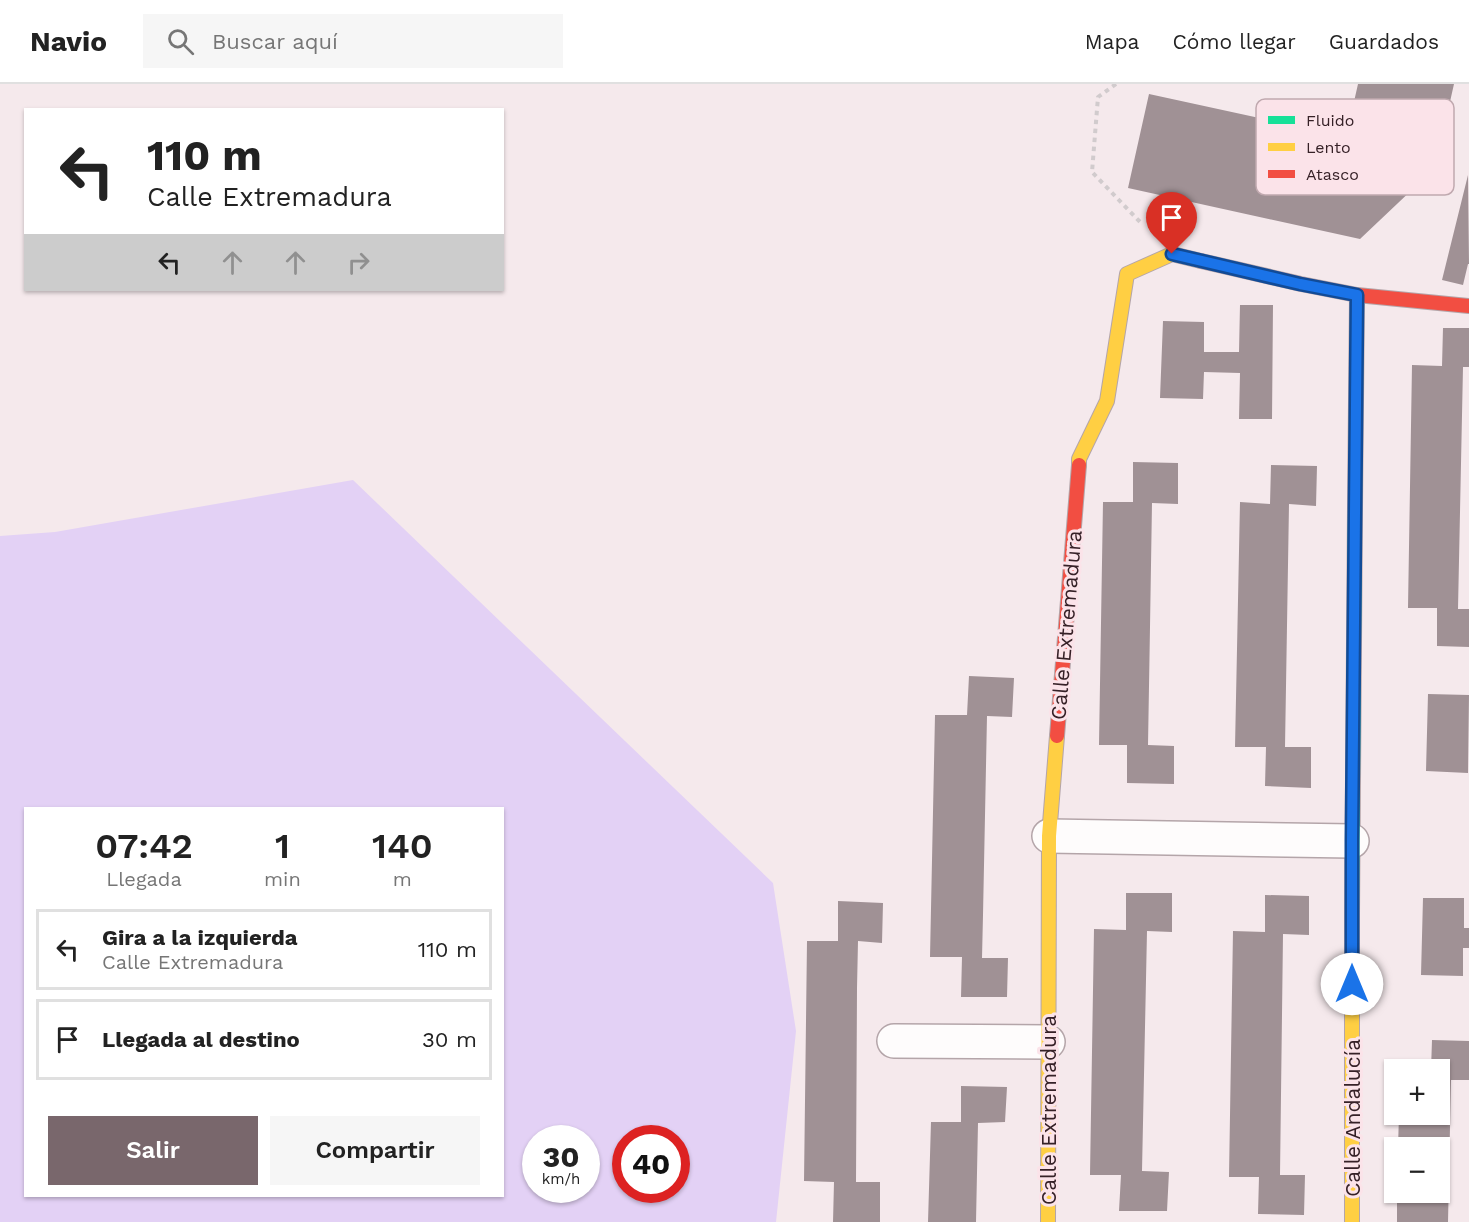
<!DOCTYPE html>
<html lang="es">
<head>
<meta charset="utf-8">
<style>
	:root { --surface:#fff; --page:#f6f6f6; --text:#222; --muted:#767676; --line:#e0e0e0; --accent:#79676c }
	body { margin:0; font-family:"Work Sans",sans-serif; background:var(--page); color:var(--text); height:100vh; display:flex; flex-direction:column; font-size:22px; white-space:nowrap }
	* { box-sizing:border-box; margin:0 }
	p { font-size:20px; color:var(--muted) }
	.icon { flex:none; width:33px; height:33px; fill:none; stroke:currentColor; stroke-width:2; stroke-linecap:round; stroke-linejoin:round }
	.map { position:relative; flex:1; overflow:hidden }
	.side { position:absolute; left:24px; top:723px; width:480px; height:390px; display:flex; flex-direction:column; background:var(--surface); border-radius:0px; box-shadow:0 2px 4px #0004 }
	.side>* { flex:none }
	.top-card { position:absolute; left:24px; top:24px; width:480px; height:183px; border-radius:0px; box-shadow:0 2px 4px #0004; background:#fff; color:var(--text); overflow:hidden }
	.tools { position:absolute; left:1384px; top:975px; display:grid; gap:12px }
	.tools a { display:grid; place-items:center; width:66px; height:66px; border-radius:0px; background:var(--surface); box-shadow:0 2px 4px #0004; font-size:30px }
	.speed { position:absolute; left:522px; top:1041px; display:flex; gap:12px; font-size:30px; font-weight:700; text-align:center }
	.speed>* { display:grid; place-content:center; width:78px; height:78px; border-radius:50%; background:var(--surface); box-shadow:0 2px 4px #0004; line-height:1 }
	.speed small { font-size:15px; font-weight:400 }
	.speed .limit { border:9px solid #d22; background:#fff; color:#111 }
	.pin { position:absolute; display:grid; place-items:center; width:51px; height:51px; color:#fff; margin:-62px -26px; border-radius:50% 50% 50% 0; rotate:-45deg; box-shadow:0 0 6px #0007 }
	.pin .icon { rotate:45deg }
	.me { position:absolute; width:66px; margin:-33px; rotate:0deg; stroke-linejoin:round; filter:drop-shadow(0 0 4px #0008) }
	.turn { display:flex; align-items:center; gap:21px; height:126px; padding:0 24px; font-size:27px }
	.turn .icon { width:78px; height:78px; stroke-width:2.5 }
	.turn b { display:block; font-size:42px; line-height:51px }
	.lanes { display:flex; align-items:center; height:57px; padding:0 24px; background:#0003; justify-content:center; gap:30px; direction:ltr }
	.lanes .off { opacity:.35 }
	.eta { display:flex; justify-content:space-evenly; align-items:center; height:102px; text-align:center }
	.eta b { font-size:36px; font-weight:600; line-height:42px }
	.button { display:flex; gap:12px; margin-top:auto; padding:12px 24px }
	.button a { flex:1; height:69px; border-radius:0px; background:var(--accent); color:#fff; font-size:24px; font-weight:600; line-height:69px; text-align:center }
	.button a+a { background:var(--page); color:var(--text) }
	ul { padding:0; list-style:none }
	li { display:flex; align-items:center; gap:18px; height:81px; margin:0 12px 9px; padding:0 12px; border:3px solid var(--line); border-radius:0px }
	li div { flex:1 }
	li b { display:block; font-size:22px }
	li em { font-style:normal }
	header { display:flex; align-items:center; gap:36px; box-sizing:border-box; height:84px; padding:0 30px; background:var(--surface); border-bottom:2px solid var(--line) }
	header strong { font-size:28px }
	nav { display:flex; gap:33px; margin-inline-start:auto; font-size:21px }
	.search { width:420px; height:54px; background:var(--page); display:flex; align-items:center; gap:15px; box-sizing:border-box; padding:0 21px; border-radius:0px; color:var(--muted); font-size:22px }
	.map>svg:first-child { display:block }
	.green { fill:#e3d1f5; fill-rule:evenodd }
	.building { fill:#a09195 }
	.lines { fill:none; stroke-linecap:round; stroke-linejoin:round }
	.street-casing { stroke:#b4a5a9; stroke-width:36 }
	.fast-casing { stroke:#b4a5a9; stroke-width:16 }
	.slow-casing { stroke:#b4a5a9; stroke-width:16 }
	.jam-casing { stroke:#b4a5a9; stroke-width:16 }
	.path { stroke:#d1cbcd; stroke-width:4; stroke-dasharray:4.5 4.5; stroke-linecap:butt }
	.street { stroke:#fefcfc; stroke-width:33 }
	.fast { stroke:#16e098; stroke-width:14 }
	.slow { stroke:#ffcf43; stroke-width:14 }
	.jam { stroke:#f24e42; stroke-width:14 }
	.route-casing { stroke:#114b97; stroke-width:15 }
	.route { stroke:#1a73e8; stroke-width:10 }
	.labels { text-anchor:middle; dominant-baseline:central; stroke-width:6; stroke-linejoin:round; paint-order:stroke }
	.street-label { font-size:21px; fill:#362127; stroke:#fbe3e9 }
	.key { fill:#fbe3e9; stroke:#c0a9af; stroke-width:1.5 }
	.key-label { font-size:16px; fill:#362127 }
</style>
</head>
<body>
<header>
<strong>Navio</strong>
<div class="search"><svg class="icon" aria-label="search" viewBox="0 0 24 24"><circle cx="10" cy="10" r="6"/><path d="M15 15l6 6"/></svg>Buscar aquí</div>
<nav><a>Mapa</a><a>Cómo llegar</a><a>Guardados</a></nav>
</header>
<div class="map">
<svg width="1469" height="1138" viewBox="0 0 1469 1138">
	<rect width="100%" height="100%" fill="#f5e9ec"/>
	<path class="green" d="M353,396L773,799L796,947L776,1138H0V452L55,448ZM26,724H502V1112H26ZM536,1054H586V1106H536ZM626,1054H676V1106H626Z"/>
	<path class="building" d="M1358,0H1454L1435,84L1360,155L1128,104L1149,10L1346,53Z
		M1468,91L1469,180H1468L1463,201L1442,196Z
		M1240,221H1273L1272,335H1239L1240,289L1204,288L1203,315L1160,314L1163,237L1204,238V268H1239Z
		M1443,244H1469V283H1463L1458,525H1469V563L1437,562V524H1408L1412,281L1442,282Z
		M1133,378L1178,379V420L1152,419L1150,543L1148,661L1174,662V700L1127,699V661H1099L1103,418H1133Z
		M1271,381L1317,382L1316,422L1289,420L1285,663H1311V704L1265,702L1266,663H1235L1240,418L1270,420Z
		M969,592L1014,594L1012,633L987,632L983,831L982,874H1008L1007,913H961L962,873H930L935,631H967Z
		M1428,610L1469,611L1468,689L1426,687Z
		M1126,809H1172V848L1147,847L1142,1087L1169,1088L1167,1127H1119L1121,1091H1090L1094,845L1126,846Z
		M1265,811L1309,812V851L1283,850L1280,1091H1305L1304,1131L1258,1130L1259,1093H1229L1233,847L1265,848Z
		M1423,814H1464V844H1469V864H1463V892L1421,891Z
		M838,817L883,819L882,859L858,857L857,904L856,1098H880V1138H833L834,1098L804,1097L807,857H838Z
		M1432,956L1469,957V996H1451L1448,1138H1397V1108H1440V1064H1398L1399,1030H1440V986H1431Z
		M961,1002L1007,1003L1005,1038L978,1039L976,1138H928L931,1038H961Z"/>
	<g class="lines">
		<defs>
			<path id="street" d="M1049,752L1352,757
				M894,957L1048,958"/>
			<path id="fast" d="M1352,831L1355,423"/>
			<path id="slow" d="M1079,381V375L1107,317L1127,190L1172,170L1201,177
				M1355,423L1357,211
				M1352,831V1138
				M1048,1138L1049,752L1057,652"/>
			<path id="jam" d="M1201,177L1301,200L1357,211L1469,222
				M1057,652L1079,381"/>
		</defs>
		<use href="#street" class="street-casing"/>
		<use href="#fast" class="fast-casing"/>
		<use href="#slow" class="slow-casing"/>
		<use href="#jam" class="jam-casing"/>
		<path class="path" d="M1116,0L1098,13L1092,88L1143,141"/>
		<use href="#street" class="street"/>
		<use href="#fast" class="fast"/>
		<use href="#slow" class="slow"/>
		<use href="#jam" class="jam"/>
	</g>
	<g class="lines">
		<defs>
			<path id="route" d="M1172,170L1300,200L1357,211L1352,757V900"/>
		</defs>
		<use href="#route" class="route-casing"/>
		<use href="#route" class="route"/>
	</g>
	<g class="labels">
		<g class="street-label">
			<text transform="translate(1066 541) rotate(-85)">Calle Extremadura</text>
			<text transform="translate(1048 1026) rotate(-90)">Calle Extremadura</text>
			<text transform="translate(1352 1034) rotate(-90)">Calle Andalucía</text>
		</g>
	</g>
	<rect x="1256" y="15" width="198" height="96" rx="9" class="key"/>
	<rect x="1268" y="32" width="27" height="8" fill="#16e098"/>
	<rect x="1268" y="59" width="27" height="8" fill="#ffcf43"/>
	<rect x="1268" y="86" width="27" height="8" fill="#f24e42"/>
	<g class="key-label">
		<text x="1306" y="42">Fluido</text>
		<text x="1306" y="69">Lento</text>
		<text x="1306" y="96">Atasco</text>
	</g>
</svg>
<div class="tools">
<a>+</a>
<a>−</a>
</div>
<div class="speed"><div>30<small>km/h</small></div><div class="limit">40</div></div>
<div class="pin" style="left:1172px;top:170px;background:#d93025"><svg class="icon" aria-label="arrive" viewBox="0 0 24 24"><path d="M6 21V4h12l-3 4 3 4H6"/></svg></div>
<svg class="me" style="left:1352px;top:900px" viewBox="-20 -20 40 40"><circle r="19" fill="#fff"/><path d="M0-13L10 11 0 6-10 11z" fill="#1a73e8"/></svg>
<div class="top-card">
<div class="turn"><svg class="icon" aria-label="left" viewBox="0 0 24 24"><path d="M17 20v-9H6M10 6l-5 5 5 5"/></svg><div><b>110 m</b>Calle Extremadura</div></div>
<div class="lanes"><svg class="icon" aria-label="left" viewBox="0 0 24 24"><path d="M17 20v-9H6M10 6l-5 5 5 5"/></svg><svg class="icon off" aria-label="ahead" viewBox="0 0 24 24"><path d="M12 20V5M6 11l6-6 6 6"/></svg><svg class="icon off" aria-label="ahead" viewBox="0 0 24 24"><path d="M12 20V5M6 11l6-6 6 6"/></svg><svg class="icon off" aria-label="right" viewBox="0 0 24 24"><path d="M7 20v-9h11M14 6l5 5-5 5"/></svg></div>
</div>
<section class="side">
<div class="eta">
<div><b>07:42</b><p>Llegada</p></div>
<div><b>1</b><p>min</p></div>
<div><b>140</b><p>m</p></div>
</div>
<ul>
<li><svg class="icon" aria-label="left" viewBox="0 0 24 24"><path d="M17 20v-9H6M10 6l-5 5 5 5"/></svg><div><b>Gira a la izquierda</b><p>Calle Extremadura</p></div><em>110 m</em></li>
<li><svg class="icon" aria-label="arrive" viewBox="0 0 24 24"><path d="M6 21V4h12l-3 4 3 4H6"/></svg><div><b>Llegada al destino</b></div><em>30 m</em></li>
</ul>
<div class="button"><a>Salir</a><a>Compartir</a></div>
</section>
</div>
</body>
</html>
